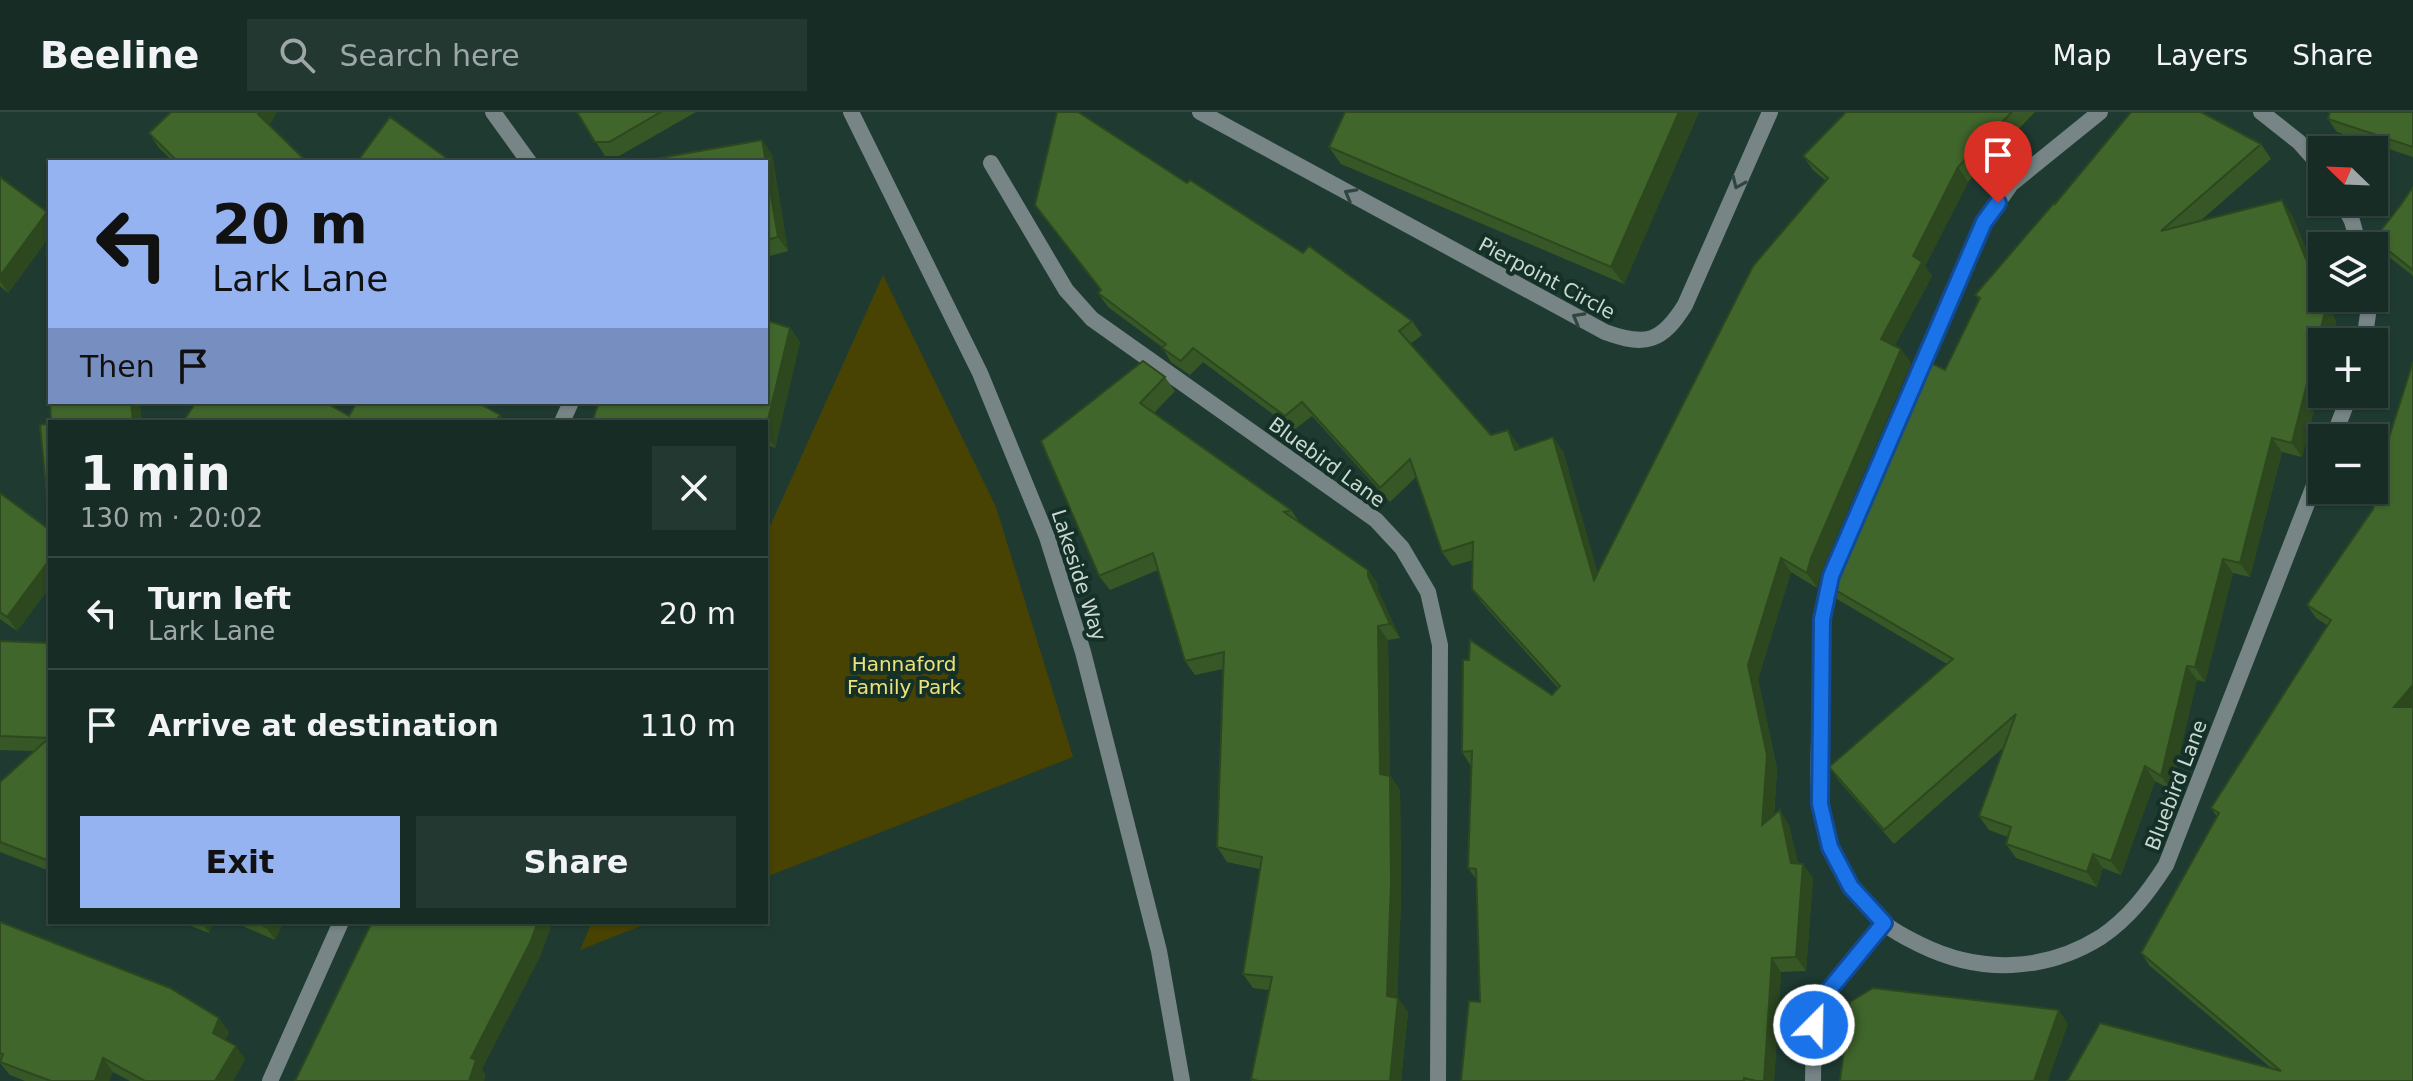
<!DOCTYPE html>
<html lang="en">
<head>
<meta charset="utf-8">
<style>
	:root { --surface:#172c25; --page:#243832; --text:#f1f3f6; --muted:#9ea7a7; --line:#364842; --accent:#95b2f1 }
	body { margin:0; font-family:"DejaVu Sans",sans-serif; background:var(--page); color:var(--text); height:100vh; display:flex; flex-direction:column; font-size:30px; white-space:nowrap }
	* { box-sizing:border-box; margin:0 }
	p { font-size:26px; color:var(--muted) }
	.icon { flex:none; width:44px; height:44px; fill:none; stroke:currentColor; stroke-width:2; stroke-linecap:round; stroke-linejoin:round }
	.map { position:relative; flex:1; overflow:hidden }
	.drawer { position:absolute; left:48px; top:308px; width:720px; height:504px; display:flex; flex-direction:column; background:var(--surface); border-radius:0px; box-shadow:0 2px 6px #0004,0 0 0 2px var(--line) }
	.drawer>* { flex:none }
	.hud { position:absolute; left:48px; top:48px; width:720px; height:244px; border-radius:0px; box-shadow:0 2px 6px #0004,0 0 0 2px var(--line); background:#95b2f1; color:#111; overflow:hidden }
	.needle { width:52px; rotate:293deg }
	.tools { position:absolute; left:2308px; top:24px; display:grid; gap:16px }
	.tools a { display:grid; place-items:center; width:80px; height:80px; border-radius:0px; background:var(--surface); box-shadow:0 2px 6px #0004,0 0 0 2px var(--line); font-size:40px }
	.pin { position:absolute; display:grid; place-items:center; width:68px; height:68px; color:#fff; margin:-82px -34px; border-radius:50% 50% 50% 0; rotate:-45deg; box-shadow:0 0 8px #0007 }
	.pin .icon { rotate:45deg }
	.me { position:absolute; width:88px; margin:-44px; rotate:23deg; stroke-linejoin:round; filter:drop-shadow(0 0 6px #0008) }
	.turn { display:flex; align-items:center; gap:28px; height:168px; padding:0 32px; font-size:36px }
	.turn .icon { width:104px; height:104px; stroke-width:2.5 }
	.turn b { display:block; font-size:56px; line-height:68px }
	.then { display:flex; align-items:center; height:76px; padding:0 32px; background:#0003; gap:16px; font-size:30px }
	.round { display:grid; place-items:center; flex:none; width:84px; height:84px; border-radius:0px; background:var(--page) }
	.headline { display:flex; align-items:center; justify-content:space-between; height:136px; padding:0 32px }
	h1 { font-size:48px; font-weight:600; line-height:60px }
	.action { display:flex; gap:16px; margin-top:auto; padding:16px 32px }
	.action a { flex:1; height:92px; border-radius:0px; background:var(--accent); color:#111; font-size:32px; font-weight:600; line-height:92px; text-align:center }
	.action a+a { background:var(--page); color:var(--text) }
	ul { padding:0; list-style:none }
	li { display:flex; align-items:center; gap:24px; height:112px; padding:0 32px; border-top:2px solid var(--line) }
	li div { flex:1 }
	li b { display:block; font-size:30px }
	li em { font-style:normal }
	header { display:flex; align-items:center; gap:48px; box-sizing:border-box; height:112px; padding:0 40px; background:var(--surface); border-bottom:2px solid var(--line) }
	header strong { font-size:38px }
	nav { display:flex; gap:44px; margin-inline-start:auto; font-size:28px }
	.search { width:560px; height:72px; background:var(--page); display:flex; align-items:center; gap:20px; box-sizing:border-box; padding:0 28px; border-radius:0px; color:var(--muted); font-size:30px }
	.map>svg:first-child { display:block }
	.green { fill:#484203 }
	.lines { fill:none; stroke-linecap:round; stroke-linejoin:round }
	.minor { stroke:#778586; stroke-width:16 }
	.wall { fill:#375826 }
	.shaded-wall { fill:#2d471f }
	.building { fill:#40662c; stroke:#2d471f; stroke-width:2 }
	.oneway { stroke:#2e463f }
	.route-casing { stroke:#114b97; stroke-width:20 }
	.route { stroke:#1a73e8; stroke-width:14 }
	.labels { text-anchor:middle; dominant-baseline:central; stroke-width:8; stroke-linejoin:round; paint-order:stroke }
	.street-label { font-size:20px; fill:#c9d9d2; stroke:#153127 }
	.park-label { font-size:20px; fill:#ede17a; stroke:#153127 }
</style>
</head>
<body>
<header>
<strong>Beeline</strong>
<div class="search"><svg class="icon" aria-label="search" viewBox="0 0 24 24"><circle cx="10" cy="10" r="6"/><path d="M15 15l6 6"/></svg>Search here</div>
<nav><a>Map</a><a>Layers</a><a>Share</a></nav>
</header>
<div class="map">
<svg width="2413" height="969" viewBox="0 0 2413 969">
	<rect width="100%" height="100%" fill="#1f3b31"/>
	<path class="green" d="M883,163L996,395L1073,645L766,765V423Z
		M592,810H651L580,838Z"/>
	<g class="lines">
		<path class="minor" d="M493,0L529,50
			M851,0L980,261L1047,425L1083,540L1159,839L1182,969
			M1200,0L1605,220C1646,235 1662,230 1685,193L1770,0
			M2261,0L2299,30L2322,56
			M991,51L1066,178L1092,207L1376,408L1402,436L1428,480L1440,533L1438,969
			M2342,90L2352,109L2359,134
			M2364,230L2368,202L2367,186
			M1917,265L1984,110L2011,72L2100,0
			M562,310L571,290
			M2333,326L2350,282
			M1835,455C1818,495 1821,540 1821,582C1820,632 1811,692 1832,738C1844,766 1861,792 1885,812C1896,821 1909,827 1921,833C1980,862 2045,860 2101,825C2129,806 2148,781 2166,753L2322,353
			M270,969L341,810
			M1813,969L1814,913L1820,889L1884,811"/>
	</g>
	<path class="wall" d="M577,0H696L619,44H605Z
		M1345,0H1699L1624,172L1341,52L1329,35Z
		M1846,0H2035L1968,70L1925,154L1932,164L1895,233L1911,251L1821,460L1817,476L1791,460L1758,567L1777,657L1774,703L1789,713L1798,752H1803L1813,766L1806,859L1781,860L1774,969H1461L1480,890L1476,767L1468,756L1471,654L1462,640L1552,583L1558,576L1482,491L1472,477L1473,448L1452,454L1442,440L1416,365L1390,390L1312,304L1294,318L1203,250L1190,263L1171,250L1162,235L1108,195L1098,181L1101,178L1035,93L1187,71L1412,209L1422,223L1410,232L1491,323L1518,332L1519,336L1563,339L1597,461L1826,69L1813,58L1803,44Z
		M2413,0V45L2337,20L2328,7Z
		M270,13L307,50H174L159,36L149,21Z
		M2261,32L2271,47L2199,110L2292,103L2322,175V186H2326L2336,210L2331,230H2322V267L2302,345L2282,340L2250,465L2233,461L2205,570L2197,568L2171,678L2155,669L2121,763L2103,756L2097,775L2016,746L2006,732L2008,725L1989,718L1979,704L2004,635L1894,732L1839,669L1829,655L1947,552L1837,487L1827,473L1945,258L1979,188L1975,183L2055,92Z
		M772,42L788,139L766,145V50Z
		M0,65L50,104V124L8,181L0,174Z
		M2413,75V164L2383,140L2374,127L2400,94Z
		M790,216L800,230L775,336L766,332V310Z
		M1165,265L1175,279L1154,301L1291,398L1300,411L1368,458L1378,473V478L1400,526L1388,528L1390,664L1400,678L1401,785L1397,886L1408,900L1401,969H1252L1251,967L1269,878L1253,876L1243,862L1260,757L1227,750L1217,735L1223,557L1195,563L1185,549L1158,458L1110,478L1099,464L1041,329Z
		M50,311V475L17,519L0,507V381L50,418Z
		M2373,397L2413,969H2067L2271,956L2150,854L2141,841L2217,705L2211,696L2327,513L2316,506L2307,493Z
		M0,529L50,531V759L0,740V670L34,639L0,638Z
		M0,810L229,920L225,928L245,947L233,969H130L113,960L109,969H25L10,963L0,951Z
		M181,810H213L209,821Z
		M233,810H283L275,828Z"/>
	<path class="shaded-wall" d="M259,0H277L268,16L258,2Z
		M1679,0H1699L1624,172L1611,155Z
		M762,28L772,42L788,139L778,125Z
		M1958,55L1968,70L1925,154L1932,164L1891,241L1881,227L1913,144Z
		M2282,88L2292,103L2322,175V185Z
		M47,100L50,104V124L8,181L0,169V164Z
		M2322,186H2326L2336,210L2331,230H2322V267L2302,345L2292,331Z
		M790,216L800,230L775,336L766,323V316Z
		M1901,237L1911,251L1821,460L1817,476L1807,461L1811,446Z
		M131,290H140L142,310H133Z
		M500,303L505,310H495Z
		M1508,318L1518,332L1525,352L1515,338Z
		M1553,325L1563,339L1604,482L1594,468Z
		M2272,326L2282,340L2250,465L2240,451Z
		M1781,446L1791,460L1758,567L1777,657L1772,727L1762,713L1748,553Z
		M50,447V475L17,519L7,505Z
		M2223,447L2233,461L2205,570L2195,555Z
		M1368,458L1378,473V478L1400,526L1390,512L1368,464Z
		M1378,514L1388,528L1390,664L1400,678L1401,785L1397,898L1387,884L1380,662Z
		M2187,554L2197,568L2171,678L2161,664Z
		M50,558V604L47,601Z
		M2413,573V597L2394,595Z
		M2145,654L2155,669L2121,763L2111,749Z
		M1780,698L1789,713L1801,765L1791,751Z
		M2093,742L2103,756L2097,775L2087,760Z
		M1803,752L1813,766L1806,859L1796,845Z
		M201,810H213L209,821Z
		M268,810H283L275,828L266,815Z
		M538,810H553L540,845L482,957L486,963L484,969H469L471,946Z
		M1772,846L1781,860L1774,969H1764Z
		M1398,886L1408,900L1401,969H1390Z
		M2059,898L2068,912L2048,969H2034Z
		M219,906L229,920L223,935L213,921Z
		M236,934L245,947L233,969H215Z
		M103,946L113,960L109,969H95Z"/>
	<path class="building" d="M171,0H259L258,2L307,50H178L149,21Z
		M577,0H661L609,30H595Z
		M1057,0H1078L1187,71L1190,68L1303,141L1309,134L1412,209L1399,219L1491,323L1508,318L1515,338L1553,325L1594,468L1753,154L1828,66L1803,44L1846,0H2012L1958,55L1913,144L1922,150L1881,227L1901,237L1811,446L1807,461L1781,446L1748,553L1767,643L1762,713L1780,698L1791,751L1803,752L1796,845L1772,846L1764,969H1756L1744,966V969H1461L1469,889L1480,890L1476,757L1468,756L1472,639L1462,640L1463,548H1469L1470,528L1552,583L1560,574L1472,477L1473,430L1442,440L1410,347L1380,376L1302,290L1285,304L1193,236L1181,249L1162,236L1166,232L1098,181L1101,178L1035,93Z
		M1345,0H1679L1611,155L1329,35Z
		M2131,0H2201L2261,32L2161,119L2282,88L2326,196L2292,331L2272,326L2240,451L2223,447L2195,555L2187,554L2161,664L2145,654L2111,749L2093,742L2087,760L2006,732L2011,715L1979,704L2016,602L1884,718L1829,655L1953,547L1827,473L1832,453L1921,246L1945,258L1980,186L1975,183L2054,91L2055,92Z
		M2330,0H2413V35L2328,7Z
		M390,5L452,50H357Z
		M762,28L766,50H637Z
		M766,53L778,125L766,128Z
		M0,65L47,100L0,164Z
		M2413,75V158L2374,127L2400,94Z
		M766,208L790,216L766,316V310H592L599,290H766Z
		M1143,249L1165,265L1140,291L1291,398L1284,400L1368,458V464L1390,512L1378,514L1380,662L1390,664L1391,771L1387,884L1398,886L1390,969H1258L1251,967L1272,865L1243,862L1262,745L1217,735L1224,540L1185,549L1153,441L1099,464L1041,329Z
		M2413,250V573L2394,595H2413V969H2067L2100,911L2281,959L2141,841L2219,701L2211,696L2331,508L2307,493L2373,397L2387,332Z
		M49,268H50V290H131L133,310H51Z
		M196,290H325L349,304L357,290H477L500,303L495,310H183Z
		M50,311V447L7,505L0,500V381L50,418L40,313Z
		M0,529L50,531L47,601L50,603L49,749L0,730V670L49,626L0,624Z
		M0,810L170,876L219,906L213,921L236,934L215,969H145L103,946L95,969H51L0,950L3,942L0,941Z
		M254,810H268L266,815Z
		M372,810H538L530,831L471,946L476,948L469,969H295Z
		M1873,876L2059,898L2034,969H1840L1850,890Z"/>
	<defs><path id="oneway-chevron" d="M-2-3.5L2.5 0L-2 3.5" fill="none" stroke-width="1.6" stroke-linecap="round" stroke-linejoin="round" transform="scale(2)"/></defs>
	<g class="oneway">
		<use href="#oneway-chevron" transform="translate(1738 71) rotate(114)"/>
		<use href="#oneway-chevron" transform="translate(1350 82) rotate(-151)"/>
		<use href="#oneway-chevron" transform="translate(1578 206) rotate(-151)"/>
	</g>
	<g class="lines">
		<defs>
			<path id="route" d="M1814,913L1820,889L1884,811L1851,775L1830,735L1820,692L1822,507L1831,464L1984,110L1998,91"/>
		</defs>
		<use href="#route" class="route-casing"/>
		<use href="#route" class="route"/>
	</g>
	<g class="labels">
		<g class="street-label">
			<text transform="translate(1547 166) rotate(28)">Pierpoint Circle</text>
			<text transform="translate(1327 350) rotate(36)">Bluebird Lane</text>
			<text transform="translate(1079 463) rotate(72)">Lakeside Way</text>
			<text transform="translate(2176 673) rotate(-69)">Bluebird Lane</text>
		</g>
		<g class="park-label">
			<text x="904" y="552">Hannaford<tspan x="904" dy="23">Family Park</tspan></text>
		</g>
	</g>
</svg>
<div class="tools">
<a><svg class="needle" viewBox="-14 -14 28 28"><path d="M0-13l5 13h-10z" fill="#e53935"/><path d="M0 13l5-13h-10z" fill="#9ea7a7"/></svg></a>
<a><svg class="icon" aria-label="layers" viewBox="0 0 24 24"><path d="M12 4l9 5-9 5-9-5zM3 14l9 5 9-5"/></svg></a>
<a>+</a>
<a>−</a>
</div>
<div class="pin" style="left:1998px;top:91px;background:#d93025"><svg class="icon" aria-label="arrive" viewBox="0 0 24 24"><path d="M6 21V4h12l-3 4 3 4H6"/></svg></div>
<svg class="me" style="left:1814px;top:913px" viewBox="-20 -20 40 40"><circle r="17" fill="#1a73e8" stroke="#fff" stroke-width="3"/><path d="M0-11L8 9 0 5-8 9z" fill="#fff"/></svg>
<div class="hud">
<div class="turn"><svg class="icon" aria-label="left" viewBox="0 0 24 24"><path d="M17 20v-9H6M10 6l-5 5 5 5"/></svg><div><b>20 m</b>Lark Lane</div></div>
<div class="then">Then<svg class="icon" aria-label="arrive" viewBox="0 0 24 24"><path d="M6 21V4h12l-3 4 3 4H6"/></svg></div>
</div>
<section class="drawer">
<div class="headline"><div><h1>1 min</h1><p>130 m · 20:02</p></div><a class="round"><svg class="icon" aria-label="close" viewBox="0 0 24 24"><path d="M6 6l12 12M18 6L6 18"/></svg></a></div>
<ul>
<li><svg class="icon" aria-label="left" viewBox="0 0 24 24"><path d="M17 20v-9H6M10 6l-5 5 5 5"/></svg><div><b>Turn left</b><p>Lark Lane</p></div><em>20 m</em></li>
<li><svg class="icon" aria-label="arrive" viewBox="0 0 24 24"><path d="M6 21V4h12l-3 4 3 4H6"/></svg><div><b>Arrive at destination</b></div><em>110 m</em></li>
</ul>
<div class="action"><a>Exit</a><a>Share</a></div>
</section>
</div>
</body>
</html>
